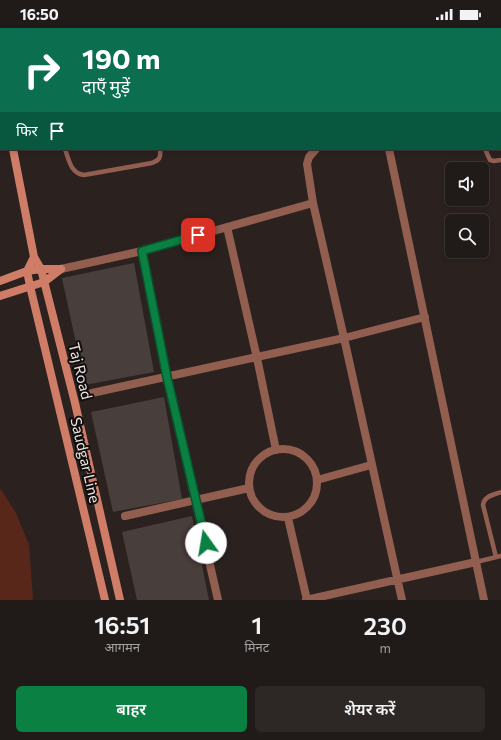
<!DOCTYPE html>
<html lang="hi">
<head>
<meta charset="utf-8">
<style>
	:root { --surface:#201a18; --page:#2d2725; --text:#f1f3f6; --muted:#a2a1a2; --line:#3d3837; --accent:#0b8043 }
	body { margin:0; font-family:Commissioner,"Noto Sans Devanagari",sans-serif; background:var(--page); color:var(--text); height:100vh; display:flex; flex-direction:column; font-size:15px; white-space:nowrap }
	* { box-sizing:border-box; margin:0 }
	p { font-size:13px; color:var(--muted) }
	.icon { flex:none; width:22px; height:22px; fill:none; stroke:currentColor; stroke-width:2; stroke-linecap:round; stroke-linejoin:round }
	.map { position:relative; height:572px; overflow:hidden }
	.drawer { display:flex; flex-direction:column; background:var(--surface); flex:1 }
	.drawer>* { flex:none }
	.guide { position:absolute; left:0px; top:0px; width:501px; height:122px; box-shadow:0 2px 6px #0003,0 0 0 1px var(--line); background:#0b6e4f; color:#fff; overflow:hidden }
	.controls { position:absolute; left:445px; top:134px; display:grid; gap:8px }
	.controls a { display:grid; place-items:center; width:44px; height:44px; border-radius:6px; background:var(--surface); box-shadow:0 2px 6px #0003,0 0 0 1px var(--line); font-size:20px }
	.pin { position:absolute; display:grid; place-items:center; width:34px; height:34px; color:#fff; margin:-17px; border-radius:8px; box-shadow:0 2px 6px #0006 }
	.me { position:absolute; width:44px; margin:-22px; rotate:347deg; stroke-linejoin:round; filter:drop-shadow(0 0 3px #0008) }
	.turn { display:flex; align-items:center; gap:14px; height:84px; padding:0 16px; font-size:18px }
	.turn .icon { width:52px; height:52px; stroke-width:2.5 }
	.turn b { display:block; font-size:28px; line-height:34px }
	.then { display:flex; align-items:center; height:38px; padding:0 16px; background:#0003; gap:8px; font-size:15px }
	.eta { display:flex; justify-content:space-evenly; align-items:center; height:68px; text-align:center }
	.eta b { font-size:24px; font-weight:600; line-height:28px }
	.button { display:flex; gap:8px; margin-top:auto; padding:8px 16px }
	.button a { flex:1; height:46px; border-radius:6px; background:var(--accent); color:#fff; font-size:16px; font-weight:600; line-height:46px; text-align:center }
	.button a+a { background:var(--page); color:var(--text) }
	.status { display:flex; justify-content:space-between; align-items:center; height:28px; padding:0 20px; background:var(--surface); direction:ltr }
	.status svg { height:11px; fill:currentColor }
	.map>svg:first-child { display:block }
	.green { fill:#58271a }
	.building { fill:#483e3c }
	.lines { fill:none; stroke-linecap:round; stroke-linejoin:round }
	.lane { stroke:#925e50; stroke-width:4.5 }
	.street { stroke:#925e50; stroke-width:8 }
	.secondary { stroke:#d07d67; stroke-width:8 }
	.route-casing { stroke:#07532c; stroke-width:10 }
	.route { stroke:#0b8043; stroke-width:7 }
	.labels { text-anchor:middle; dominant-baseline:central; stroke-width:4; stroke-linejoin:round; paint-order:stroke }
	.street-label { font-size:15px; fill:#e9e3e1; stroke:#110d0c }
</style>
</head>
<body>
<div class="status"><b>16:50</b><svg viewBox="0 0 49 12"><path d="M0 12V9h3v3zM5 12V6h3v6zM10 12V3h3v9zM15 12V0h3v12zM26 1h20v11H26zM47 4h2v5h-2z"/></svg></div>
<div class="map">
<svg width="501" height="572" viewBox="0 0 501 572">
	<rect width="100%" height="100%" fill="#2b2220"/>
	<path class="green" d="M0,460L16,485L29,517L33,570L32,572H0Z"/>
	<path class="building" d="M134,235L154,344L85,357L62,250Z
		M164,369L182,471L113,484L91,384Z
		M192,488L209,572H137L122,504Z"/>
	<g class="lines">
		<path class="lane" d="M462,1L465,0
			M65,121C69,132 71,146 84,147L152,135C160,132 161,129 160,121
			M485,121L490,132L494,133L501,132
			M496,529L483,477C484,468 493,467 501,464
			M476,534L501,528"/>
		<path class="street" d="M363,0V1
			M316,121L309,129L307,136L313,175L344,310L402,572
			M389,121L484,572
			M227,199L257,330L276,422
			M142,223L167,349L218,572
			M61,241L142,223L313,175
			M92,365L344,310L425,289
			M249 455a34 34 0 1 1 68 0a34 34 0 1 1-68 0Z
			M317,452L371,437
			M125,488L249,460
			M288,490L307,572
			M306,572L476,534"/>
		<path class="secondary" d="M0,60L1,65
			M13,121L34,229L41,241L75,375L120,572
			M34,229L27,243L30,258L105,572
			M0,253L27,243L41,241H61
			M0,268L44,254L61,241"/>
	</g>
	<g class="lines">
		<defs>
			<path id="route" d="M198,207L142,223L167,349L206,515"/>
		</defs>
		<use href="#route" class="route-casing"/>
		<use href="#route" class="route"/>
	</g>
	<g class="labels">
		<g class="street-label">
			<text transform="translate(81 343) rotate(76)">Taj Road</text>
			<text transform="translate(86 432) rotate(77)">Saudgar Line</text>
		</g>
	</g>
</svg>
<div class="controls">
<a><svg class="icon" aria-label="sound" viewBox="0 0 24 24"><path d="M4 9h4l5-4v14l-5-4H4zM17 9q2 3 0 6"/></svg></a>
<a><svg class="icon" aria-label="search" viewBox="0 0 24 24"><circle cx="10" cy="10" r="6"/><path d="M15 15l6 6"/></svg></a>
</div>
<div class="pin" style="left:198px;top:207px;background:#d93025"><svg class="icon" aria-label="arrive" viewBox="0 0 24 24"><path d="M6 21V4h12l-3 4 3 4H6"/></svg></div>
<svg class="me" style="left:206px;top:515px" viewBox="-20 -20 40 40"><circle r="19" fill="#fff"/><path d="M0-13L10 11 0 6-10 11z" fill="#0b8043"/></svg>
<div class="guide">
<div class="turn"><svg class="icon" aria-label="right" viewBox="0 0 24 24"><path d="M7 20v-9h11M14 6l5 5-5 5"/></svg><div><b>190 m</b>दाएँ मुड़ें</div></div>
<div class="then">फिर<svg class="icon" aria-label="arrive" viewBox="0 0 24 24"><path d="M6 21V4h12l-3 4 3 4H6"/></svg></div>
</div>
</div>
<section class="drawer">
<div class="eta">
<div><b>16:51</b><p>आगमन</p></div>
<div><b>1</b><p>मिनट</p></div>
<div><b>230</b><p>m</p></div>
</div>
<div class="button"><a>बाहर</a><a>शेयर करें</a></div>
</section>
</body>
</html>
